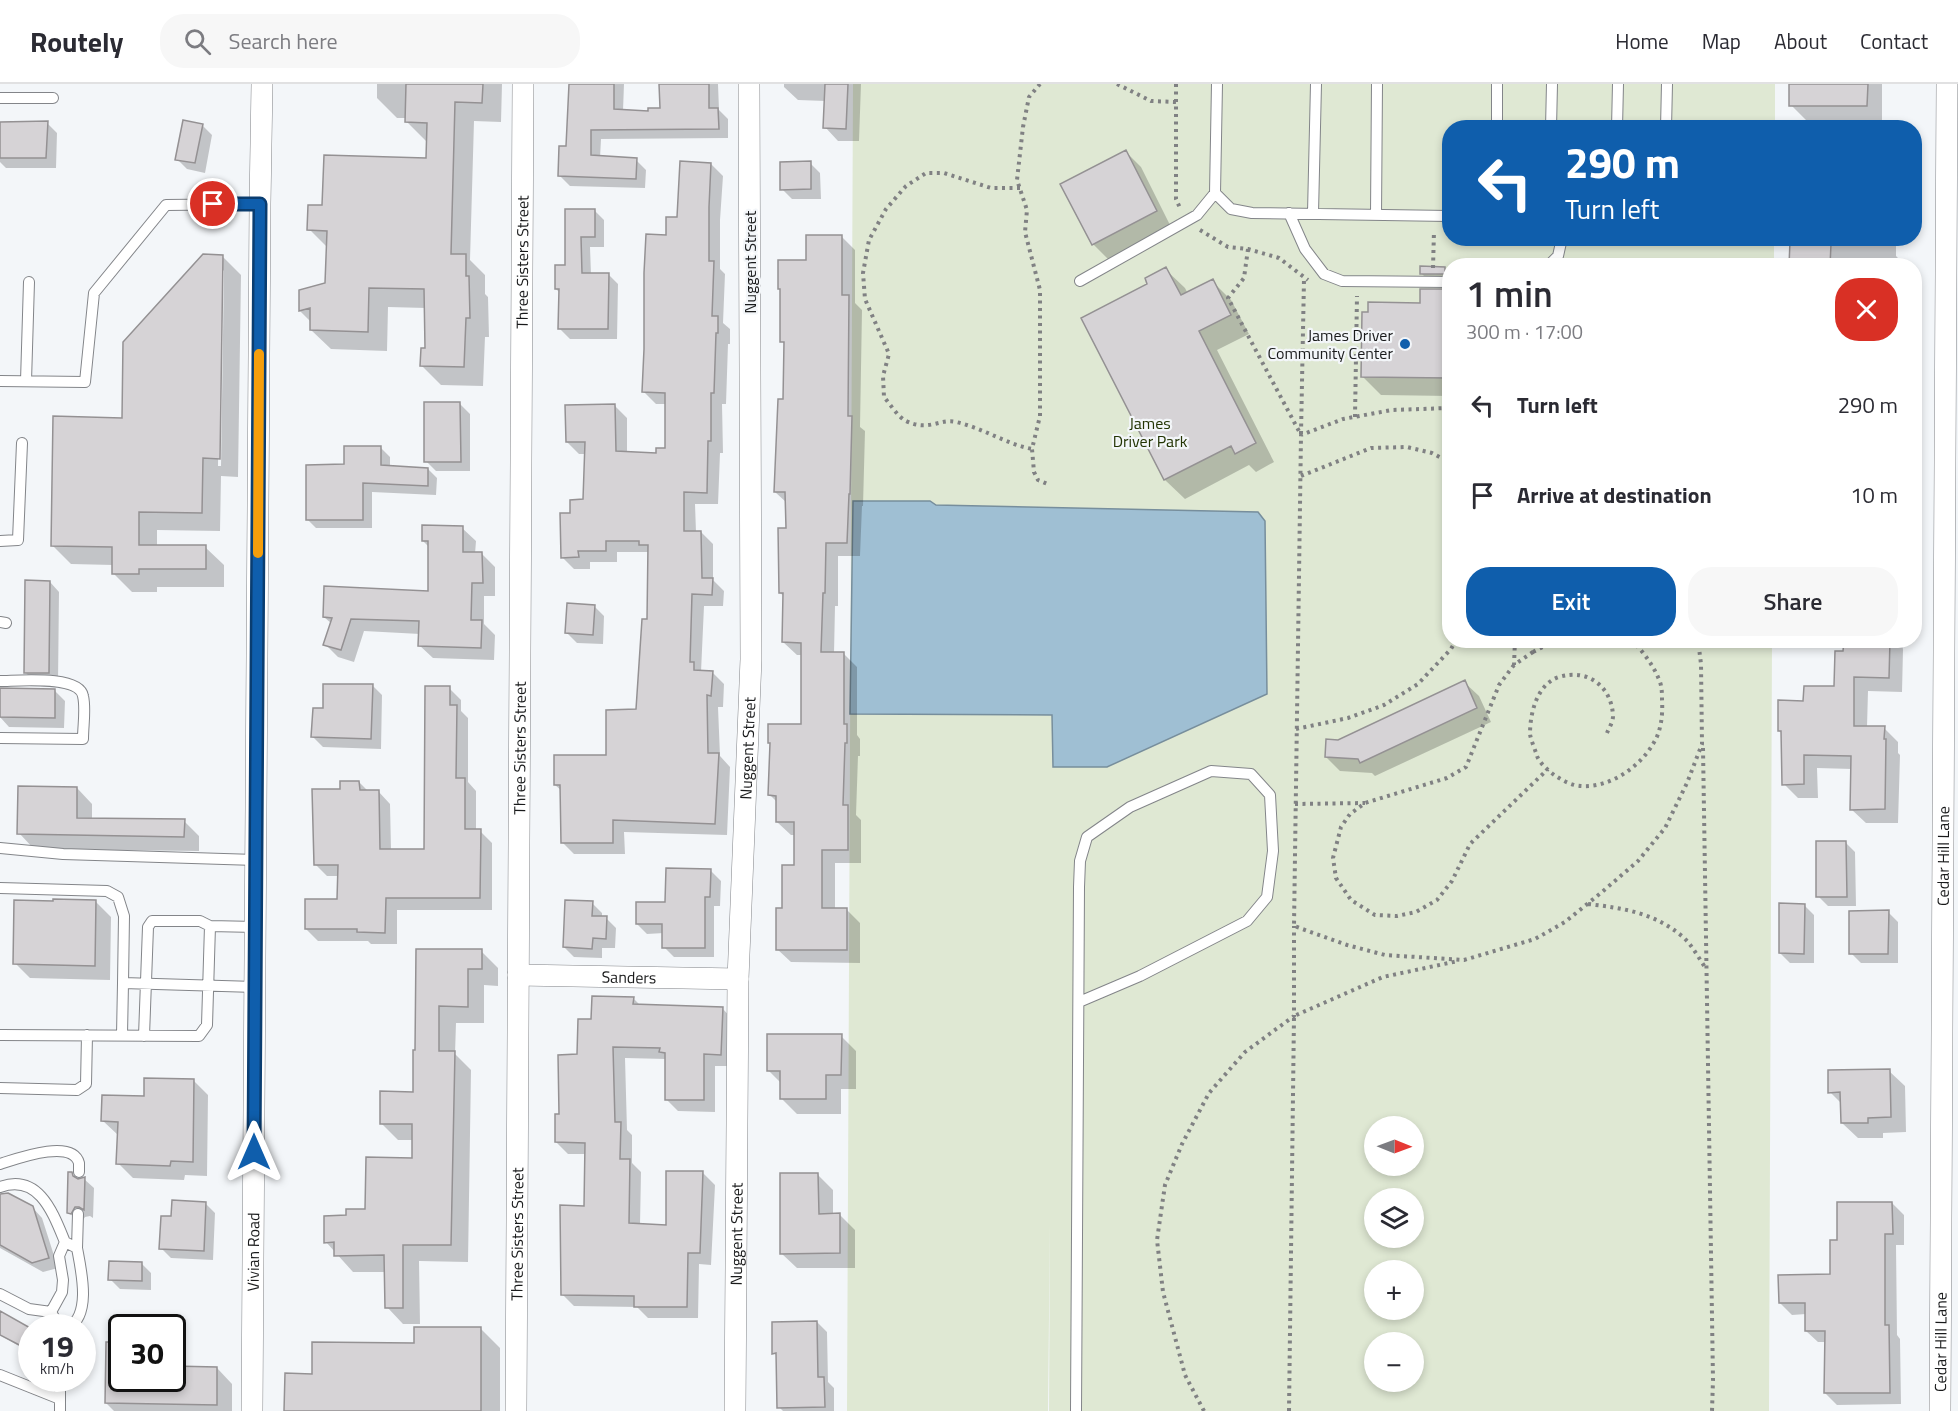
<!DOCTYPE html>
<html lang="en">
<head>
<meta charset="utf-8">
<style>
	:root { --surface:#fff; --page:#f7f7f7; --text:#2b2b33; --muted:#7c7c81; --line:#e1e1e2; --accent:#0f5eac }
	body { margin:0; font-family:"Titillium Web",sans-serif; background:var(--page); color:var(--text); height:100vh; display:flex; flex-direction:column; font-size:22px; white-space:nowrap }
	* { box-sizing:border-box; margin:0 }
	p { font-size:20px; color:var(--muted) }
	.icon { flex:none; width:33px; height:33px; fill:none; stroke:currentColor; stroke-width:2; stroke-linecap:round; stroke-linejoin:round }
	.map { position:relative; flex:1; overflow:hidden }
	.details { position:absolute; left:1442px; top:174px; width:480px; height:390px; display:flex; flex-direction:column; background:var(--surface); border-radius:24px; box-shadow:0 3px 9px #0003 }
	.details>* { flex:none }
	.top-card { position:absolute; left:1442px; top:36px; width:480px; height:126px; border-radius:24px; box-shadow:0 3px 9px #0003; background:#0f5eac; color:#fff; overflow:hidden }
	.needle { width:39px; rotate:91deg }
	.fabs { position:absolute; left:1364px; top:1032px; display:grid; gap:12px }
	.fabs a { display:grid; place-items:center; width:60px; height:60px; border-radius:50%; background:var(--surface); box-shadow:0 3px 9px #0003; font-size:30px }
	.speed { position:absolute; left:18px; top:1230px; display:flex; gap:12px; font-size:30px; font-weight:700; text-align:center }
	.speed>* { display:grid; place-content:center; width:78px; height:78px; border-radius:50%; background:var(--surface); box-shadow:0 3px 9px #0003; line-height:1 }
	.speed small { font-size:15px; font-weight:400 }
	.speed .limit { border:3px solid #111; border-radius:9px; background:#fff; color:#111 }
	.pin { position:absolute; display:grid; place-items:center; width:51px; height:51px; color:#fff; margin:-26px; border:3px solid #fff; border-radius:50%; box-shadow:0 2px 6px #0007 }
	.me { position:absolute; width:66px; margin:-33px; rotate:0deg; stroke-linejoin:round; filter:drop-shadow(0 0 4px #0008) }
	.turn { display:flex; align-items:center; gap:21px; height:126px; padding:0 24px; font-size:27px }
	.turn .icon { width:78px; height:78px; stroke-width:2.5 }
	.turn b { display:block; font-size:42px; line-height:51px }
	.round { display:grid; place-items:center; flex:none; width:63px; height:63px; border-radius:24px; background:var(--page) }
	.overview { display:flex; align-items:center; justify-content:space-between; height:102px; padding:0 24px }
	h1 { font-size:36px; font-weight:600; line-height:45px }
	.action { display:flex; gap:12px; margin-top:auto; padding:12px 24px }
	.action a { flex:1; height:69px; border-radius:24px; background:var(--accent); color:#fff; font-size:24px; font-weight:600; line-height:69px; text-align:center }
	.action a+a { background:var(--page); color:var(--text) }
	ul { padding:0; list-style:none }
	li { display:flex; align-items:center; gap:18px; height:90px; padding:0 24px }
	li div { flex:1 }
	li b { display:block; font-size:22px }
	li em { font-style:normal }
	header { display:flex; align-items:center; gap:36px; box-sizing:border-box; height:84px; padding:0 30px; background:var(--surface); border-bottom:2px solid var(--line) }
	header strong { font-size:28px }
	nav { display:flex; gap:33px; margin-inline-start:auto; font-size:21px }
	.search { width:420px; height:54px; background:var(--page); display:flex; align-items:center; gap:15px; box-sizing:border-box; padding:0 21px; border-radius:24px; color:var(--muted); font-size:22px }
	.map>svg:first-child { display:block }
	.green { fill:#dfe8d3; fill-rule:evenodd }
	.water { fill:#9fbfd3; stroke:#778e9c; stroke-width:1.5 }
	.shadow { fill:#0003; fill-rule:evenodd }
	.building { fill:#d6d3d6; stroke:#949193; stroke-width:1.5 }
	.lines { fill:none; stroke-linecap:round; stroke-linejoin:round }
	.lane-casing { stroke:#838589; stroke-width:12 }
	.street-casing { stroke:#838589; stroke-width:22 }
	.path { stroke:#808183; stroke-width:4; stroke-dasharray:3 4.5; stroke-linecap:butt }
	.lane { stroke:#fff; stroke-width:10 }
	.street { stroke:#fff; stroke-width:21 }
	.route-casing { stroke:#0a3d70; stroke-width:15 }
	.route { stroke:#0f5eac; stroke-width:10 }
	.slow { stroke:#f59e0b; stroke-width:10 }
	.poi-dot { fill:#0f5eac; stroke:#f3f6f9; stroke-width:2 }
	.labels { text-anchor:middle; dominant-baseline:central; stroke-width:4.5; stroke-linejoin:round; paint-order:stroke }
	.street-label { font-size:16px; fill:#191a1b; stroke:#f3f6f9 }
	.poi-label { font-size:16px; fill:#191a1b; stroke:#f3f6f9; text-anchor:end }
	.park-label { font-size:16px; fill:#233403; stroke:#f3f6f9 }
</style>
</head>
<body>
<header>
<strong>Routely</strong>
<div class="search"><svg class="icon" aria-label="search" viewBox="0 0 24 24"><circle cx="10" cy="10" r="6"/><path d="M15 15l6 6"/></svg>Search here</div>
<nav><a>Home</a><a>Map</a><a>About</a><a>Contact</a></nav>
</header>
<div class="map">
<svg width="1958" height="1327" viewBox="0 0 1958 1327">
	<rect width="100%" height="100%" fill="#f3f6f9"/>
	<path class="green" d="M853,0H1775V43L1449,44V154L1774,155V181L1449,182V556L1772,557L1769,1327H1049L1050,1139L1048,1327H847ZM1374,1042H1413V1082H1374ZM1374,1114H1413V1154H1374ZM1374,1186H1413V1226H1374ZM1374,1258H1413V1298H1374Z"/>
	<path class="water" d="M853,417H930L936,421L1258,428L1265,437L1267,610L1107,683H1053L1052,631L850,630Z"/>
	<path class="shadow" d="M377,0H502L501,38L474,37L470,176L485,191V210L488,213L489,253H485L483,302L441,301L421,281L426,266V224L388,223L387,267L331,265L311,246V238L300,227L301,207L327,201L328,164L309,145L323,123L427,76L426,57L407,38V34H397L377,14Z
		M569,0H624L623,27L650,28L661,26V0H718L719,26L728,35V54L601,55L600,74L636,76L646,86L645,104L570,102L560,92L568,64Z
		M784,0H861L859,57H838L825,43L826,17L798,16L784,3Z
		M1791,0H1882V36H1806L1791,21Z
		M0,39H47L57,49L56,84H6L0,78Z
		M202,41L212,51L205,89L187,85L177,75Z
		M1126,68L1141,83L1171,143L1108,175L1093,160Z
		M810,79L820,89L821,115H792L782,105Z
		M711,80L723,92L720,136V185L725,190L723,239L730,245V260H728L726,320H722L723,369H720L718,420H695L696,448H701L713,460V496L724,507L723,522H704L701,588H712L724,600L723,623H718L720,672L730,683L727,751L624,748L625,770H574L562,758V707L555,701L608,673L638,626L648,537V468H617V478H590V485H574L562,473L571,431L584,417L586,370H579L567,358L615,322L627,334V369L658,370L666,366L667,320H656L644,308L667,153Z
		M594,126L604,136V163H590L591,191L608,190L618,200L617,255H570L560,245V209L556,205L567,183L566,127Z
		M841,152L855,166V219L862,226L860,343L865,347L863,422H862L860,472H838V522H835L834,570H844L857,583V651L860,655V672H858L856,731L861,736V779H835V826H847L860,839V879L791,878L777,865L784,826L795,783V751H791L777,738V718L770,711L771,661L770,659L803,641V571H797L783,558L785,513L780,509L787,445V419L775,408L785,317V261L782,257L808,178Z
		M1797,154H1896V172L1905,181L1790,182Z
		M222,172L241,191L238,393L221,392L220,447L157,446V463H205L224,481V503H157V508H132L113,489V481L71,480L53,462L124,335ZM224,186L221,382H218L221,189Z
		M1444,184L1449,189V194H1426L1422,190Z
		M1165,185L1185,204L1188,210L1212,197L1231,216L1249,250L1217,266L1274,378L1256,388L1249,381L1185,415L1165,396L1083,235L1149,200Z
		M1444,207L1449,212V312L1381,311L1362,292L1421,220Z
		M1914,226L1916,227L1915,245H1914Z
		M460,320L470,330V387H436L426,377Z
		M1914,331L1920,337V380H1914Z
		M380,363L390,373V383L428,385L437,394L436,411L372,408V444H316L307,435L346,381Z
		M462,444L476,457L475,470H482L495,483V512H484V540L495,551L494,576L433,574L419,561L420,550L364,547L354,578L338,573L325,560L332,540L324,533L429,508V463L423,457Z
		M50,498L59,508L58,599L35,598L25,588Z
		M594,522L604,532L603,560L577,559L567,549Z
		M1845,556H1902L1903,566L1902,608L1868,607L1867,643L1884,644L1898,658V669L1900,671L1898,739H1866L1851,725L1852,685L1817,684L1818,714H1798L1784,700L1783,650L1779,647L1805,618L1835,604L1845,568Z
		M1464,598L1479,612L1491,638L1375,692L1372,689L1340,687L1326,673L1339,657Z
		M372,601L382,611L381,665L323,663L313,653L325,626Z
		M449,604L461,616V627L468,634V698L476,707V747H480L492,759V826H397V860H371L368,857H318L306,845L339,817V792H327L315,780L342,707L359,698L368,707H378L390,720L391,766L425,767Z
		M0,606L55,607L65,617L64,644L9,643L0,633Z
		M77,704L92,720V735L184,737L199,752V767L34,765L19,749Z
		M1845,758L1855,768L1856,822H1828L1818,812Z
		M711,787L721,797L720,822H714V873H674L664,863V849L647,850L637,840Z
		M96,818L111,833L110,896L30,894L15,879Z
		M592,819L602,829V834H606L616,844L615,864H602V874L574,873L564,863Z
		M1804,821L1814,831V879H1790L1780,869Z
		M1888,828L1898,838V879H1861L1851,869Z
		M417,866L481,867L498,884V902L484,901V939H456L455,970L471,986L468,1178L419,1177L420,1240H403L387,1223L386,1188H353L326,1158L347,1132L366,1126L413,1075V1056H398L381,1039L414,1009L417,968Z
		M633,914L640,921L723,925L734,937L733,982H715V1028L678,1027L666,1015V975L625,974L627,1046L632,1051V1079L641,1088L640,1141L668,1142L703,1089L715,1101L711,1181L699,1180L698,1234H648L637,1223L574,1222L562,1210L586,1123L587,1070H568L556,1058L560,1031L579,972L593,937Z
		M841,952L856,967V1005H841V1030H797L782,1015V1000L768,986Z
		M1889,987L1905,1002L1906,1048L1883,1049V1054H1858L1842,1039V1020L1830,1008Z
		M194,997L208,1011L207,1092L185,1091L184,1096L133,1094L118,1079V1051L103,1037L145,1014Z
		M71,1090L78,1097L84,1095L94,1104L93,1134L90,1132L85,1133L81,1139L69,1129Z
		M818,1091L833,1106V1131H840L855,1146V1184H797L781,1169Z
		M0,1113L32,1123L42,1134L58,1184L43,1188L0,1164Z
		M205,1119L215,1129L213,1176L171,1174L161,1164L173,1133Z
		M1892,1119L1904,1131V1161H1896L1897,1251L1900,1255L1901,1320L1837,1321L1825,1309L1826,1258H1818L1806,1247V1230L1792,1231L1780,1219L1831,1192L1839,1158Z
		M141,1179L151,1189V1206L120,1205L110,1195Z
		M0,1229L32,1246V1264L29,1268L0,1251Z
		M817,1238L827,1248L828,1298L834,1304V1327H783L779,1323L778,1273L774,1269Z
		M480,1244L500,1264V1327H286L314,1291L416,1260Z
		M217,1284L232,1300V1327H114L106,1319L122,1294H172Z"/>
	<path class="building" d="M406,0H483L482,19L455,18L451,170H466V192H469L470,234H466L464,283L420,282L421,264H425L424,205L369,204L368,248L310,246V224L299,227V206L325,199L327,147L307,146L308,121H322L324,71L426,74L427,39L405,38Z
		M569,0H614V25L648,27V24H660L659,0H709V24H718L719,45L591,46V71L637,74L636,95L558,92L559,62H566Z
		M825,0H848L846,45L823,44Z
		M1789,0H1868L1867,22H1789Z
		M183,36L203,40L195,79L175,76Z
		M48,37L46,74H0V38Z
		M1126,66L1157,127L1092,161L1060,100Z
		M680,77L711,79L709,123V177H714L712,232H718V249H716L714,309H711V357H708L707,409L684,408V447H701L702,494H713L712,511L692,510L690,578H694V586L713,587L711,612L707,611L708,669H719L715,740L613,736V759H561L560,701H554V671H606V626L636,625L642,535H647L648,461H639V457H606V467H578L579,473L561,474L560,429H570V416L583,415L585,358H566L565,321L615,320L616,367L656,369V364H665V309L642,308L644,265V189L646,150L666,151V133H677Z
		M811,77V105L780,106V78Z
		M565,125H595V153H581L582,189H609L608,245H558L559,205H555V181H565Z
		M806,151H842V211H849L848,332H852L850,410H849L847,459H826L825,509H823L821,568H844V640H847V659H845L843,721H848V766H822V824H847V866H776V824H782V781H794V738H776V712L768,711L770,659H768V640H801V559L782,558L783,509H779L778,444H786L785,408H774L778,315H783L784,258H780V205H778V176H806Z
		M1790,157L1831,160L1830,182H1789Z
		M203,170L223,171L220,375L203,374L202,429L139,428V461H206V485H139V490H112V463L51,462L53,332L122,334L123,258Z
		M1420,182L1445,183V190H1420Z
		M1166,183L1181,211L1213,195L1231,231L1199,247L1256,359L1235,370L1231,362L1164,396L1081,234L1147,200L1145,194Z
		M1420,205H1444V219H1449V294L1361,293L1362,228H1368V218L1420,219Z
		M424,318H460L461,378H424Z
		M344,362H381V381L428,384V402L363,399V436H306V381L344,380Z
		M422,441L463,442V468H482L483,499H472L471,536H482L481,564L418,562L419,537L351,535L341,566L323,561L332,534L323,533L324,502L428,507V457H422Z
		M25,496L50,497L49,589H24Z
		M567,519L595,521L593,551L565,549Z
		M1844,556H1890L1889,594L1854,593V642H1885L1884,655H1886L1885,725L1850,726L1851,672L1804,671V700L1782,701L1781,647H1778V616L1803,617L1804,602H1834L1835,567H1843Z
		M1465,596L1477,624L1360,679L1358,675L1325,673L1326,655L1338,656Z
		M323,600H373L371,655L311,653L313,624H323Z
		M425,602H450V621H457L456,694H465V745H481L480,814H386L385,849L357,848V845H305V815H337L338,781H314L312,705H340V697H359L360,706H379L380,765H424Z
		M0,604L55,605V634L0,633Z
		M18,702L77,703V734L185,735L184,753L17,750Z
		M1816,757H1846L1847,813H1816Z
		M666,784L711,785L710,813H705V864H662V840H636V818H665Z
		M53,815L96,816L95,882L13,880L14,816L53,817Z
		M565,816L593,817L592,832H607L606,855L593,854L592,865L563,863Z
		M1779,819L1805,820L1804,870L1779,869Z
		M1889,826L1888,870H1849V827Z
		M416,865H482V885H468V923L439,922V967H455L451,1161H403V1224H385L384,1171L334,1172V1158L324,1159V1132L346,1131V1125H365L366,1073L412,1074V1040H380V1007L413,1008V966H415Z
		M592,912L634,913L633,920L723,923L721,971L704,970V1016H665V969L659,968L660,964L613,963L615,1038H621L620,1075H630L629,1139L666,1141V1087H703L700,1169H688L687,1223H634V1212L561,1211L560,1121L584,1122L585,1059L555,1058V1030H559L558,971L577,970L578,935H591Z
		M767,950H842L841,991H826V1015H780V987H767Z
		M1890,985L1891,1033L1868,1034V1039H1841L1840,1008L1828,1009V986Z
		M144,994L194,995L193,1078L171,1077L170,1082L116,1080L118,1038L101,1037L102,1011L144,1012Z
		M68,1088H72L73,1092L78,1095L85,1093L84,1126L79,1123H75L71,1130L67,1129Z
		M780,1089H818L819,1130L840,1129V1169L780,1170Z
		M8,1109L33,1122L49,1174L32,1179L0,1161V1110Z
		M172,1116L206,1118L204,1167L159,1165L161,1132H171Z
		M1837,1118H1892L1893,1150H1885V1241H1889L1890,1309H1824L1825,1247H1805V1219H1779L1778,1191L1830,1190V1156H1837Z
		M109,1177L142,1178V1197L108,1196Z
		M0,1227L32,1245V1252L25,1264L0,1251Z
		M817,1237L818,1293H824L825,1323L777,1324L776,1269L772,1270V1238Z
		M414,1243H481V1327H284L285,1289L312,1290V1258L414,1259Z
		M106,1258H122V1294H172V1282L217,1283V1321L105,1319Z"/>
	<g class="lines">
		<defs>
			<path id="lane" d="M1217,0L1215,109L1231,125L1252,129L1449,132
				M0,14H53
				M1497,44V0
				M1551,44L1552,0
				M1617,44L1618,0
				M1666,44L1667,0
				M1289,129L1305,165L1324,190L1342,197L1449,198
				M1313,129L1316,0
				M1376,131L1377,0
				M1548,182L1558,172L1562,154
				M1080,197L1197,131L1215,109
				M0,297L85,298L94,209L166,121L260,120
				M26,297L29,198
				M0,457L18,456L22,359
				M0,538L6,539
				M0,597C18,597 79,591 83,612C86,625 83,641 83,655L0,654
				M0,764L63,770L256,776
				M0,804L107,807L118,813L124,832L123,899
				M210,842L256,843
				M0,951C66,951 133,952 199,952L207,941L210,842L200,837H152L148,843L144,952
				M122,951L123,899L255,903
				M0,1004L77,1006L86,1000L87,951
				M0,1080C16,1075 72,1054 79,1079C79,1082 79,1085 79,1088
				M0,1103C39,1089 53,1129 65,1158L77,1164C81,1186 92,1231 68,1244
				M77,1164L78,1130
				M0,1210L29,1225L51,1228
				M60,1244L51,1228L62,1208L63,1196L59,1172L65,1158
				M0,1291L60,1315V1327
				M60,1315V1294
				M1076,1327L1079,803L1080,777L1087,753L1130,723L1211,687L1251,690L1270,711L1273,767L1267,813L1247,837L1140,892L1079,918"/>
			<g id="street">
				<path id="s1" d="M518,891L738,895"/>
				<path id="s2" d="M252,1327L260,120L262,0"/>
				<path id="s3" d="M516,1327L523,0"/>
				<path id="s4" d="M735,1327L738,895L751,575L749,0"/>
				<path id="s5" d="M1940,1327L1947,0"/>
			</g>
		</defs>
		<use href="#lane" class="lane-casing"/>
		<use href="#street" class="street-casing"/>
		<path class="path" d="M1040,0L1029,13L1023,43L1017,96L1027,126L1025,148L1040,206V332L1032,365L1034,388L1038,396L1050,401
			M1117,0L1151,17L1176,18
			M1176,0V115L1180,124
			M1020,104H991L944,89H926L906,102L886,125L869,156L863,189L865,215L889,270L883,292L884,313C890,320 898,333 906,337C929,348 940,334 956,338C983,344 1006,360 1032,365
			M1200,146L1228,163L1248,165L1279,174L1308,196
			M1248,165L1244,194L1228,214L1301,351
			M1433,184L1434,147
			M1449,324L1392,326L1343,335L1301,351L1294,842L1347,861L1385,871L1464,876L1535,855L1565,838L1602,808L1638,777L1665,744L1687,699L1702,660L1701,580L1698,556
			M1355,333L1357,212
			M1301,350L1304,195
			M1301,392L1371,364L1407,363L1432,369L1449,378
			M1515,556L1514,581L1533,568L1532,556
			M1533,568L1556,556
			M1514,581L1499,601L1466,683L1447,694L1365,719L1350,730L1341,743L1333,774L1336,794L1351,816L1375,831L1397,832L1416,828L1437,816L1452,797L1470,760L1548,685
			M1296,645L1348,634L1384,621L1418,600L1451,565L1456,556
			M1607,649C1609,644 1613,638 1613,632C1612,603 1588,584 1559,593C1537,600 1530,629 1530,650C1531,657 1535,665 1537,672C1542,685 1567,702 1581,702C1609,704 1639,684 1653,660C1661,648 1663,631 1662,616C1662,610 1662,604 1660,598C1654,582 1644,569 1632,556
			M1703,664L1713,1296L1712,1327
			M1295,720L1365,719
			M1588,820C1623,824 1655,829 1683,853C1692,861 1698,873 1705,883
			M1204,1327L1185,1291L1163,1208L1157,1156L1165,1101L1182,1060L1209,1009L1245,968L1294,932V842
			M1289,1327L1294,932L1383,893L1458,877"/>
		<use href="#lane" class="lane"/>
		<use href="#street" class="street"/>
	</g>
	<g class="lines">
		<defs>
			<path id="route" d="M213,120H260L254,1068"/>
		</defs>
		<use href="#route" class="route-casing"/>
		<use href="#route" class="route"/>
		<path class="slow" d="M258,469L259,270"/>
	</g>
	<circle class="poi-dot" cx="1405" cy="260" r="6"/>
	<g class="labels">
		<g class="street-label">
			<text stroke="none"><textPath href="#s3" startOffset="1149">Three Sisters Street</textPath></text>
			<text transform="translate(750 178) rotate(-90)">Nuggent Street</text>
			<text stroke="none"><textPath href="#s3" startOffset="663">Three Sisters Street</textPath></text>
			<text stroke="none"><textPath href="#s4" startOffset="663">Nuggent Street</textPath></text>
			<text stroke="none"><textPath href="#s5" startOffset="555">Cedar Hill Lane</textPath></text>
			<text stroke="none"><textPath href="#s1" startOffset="111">Sanders</textPath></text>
			<text stroke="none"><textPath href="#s3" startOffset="177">Three Sisters Street</textPath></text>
			<text stroke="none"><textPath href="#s4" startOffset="177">Nuggent Street</textPath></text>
			<text stroke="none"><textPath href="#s2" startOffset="159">Vivian Road</textPath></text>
			<text stroke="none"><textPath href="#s5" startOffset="69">Cedar Hill Lane</textPath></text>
		</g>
		<g class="poi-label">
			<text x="1393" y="251">James Driver<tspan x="1393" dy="18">Community Center</tspan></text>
		</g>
		<g class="park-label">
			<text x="1150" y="339">James<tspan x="1150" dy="18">Driver Park</tspan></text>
		</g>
	</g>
</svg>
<div class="fabs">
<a><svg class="needle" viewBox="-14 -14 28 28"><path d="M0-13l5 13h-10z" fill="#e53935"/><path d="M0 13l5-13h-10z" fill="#7c7c81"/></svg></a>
<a><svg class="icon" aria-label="layers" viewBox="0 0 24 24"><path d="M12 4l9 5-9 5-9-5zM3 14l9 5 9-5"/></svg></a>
<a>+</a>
<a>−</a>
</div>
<div class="speed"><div>19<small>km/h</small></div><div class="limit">30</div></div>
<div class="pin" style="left:213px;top:120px;background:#d93025"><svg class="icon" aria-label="arrive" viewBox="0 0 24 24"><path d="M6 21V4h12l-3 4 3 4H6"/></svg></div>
<svg class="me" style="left:254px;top:1068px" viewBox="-20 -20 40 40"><path d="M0-17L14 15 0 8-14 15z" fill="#0f5eac" stroke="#fff" stroke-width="4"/></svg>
<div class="top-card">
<div class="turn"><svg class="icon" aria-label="left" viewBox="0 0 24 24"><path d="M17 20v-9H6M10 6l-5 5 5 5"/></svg><div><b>290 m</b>Turn left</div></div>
</div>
<section class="details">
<div class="overview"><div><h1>1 min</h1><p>300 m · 17:00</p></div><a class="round" style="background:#d93025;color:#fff"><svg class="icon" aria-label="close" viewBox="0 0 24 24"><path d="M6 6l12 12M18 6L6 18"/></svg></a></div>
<ul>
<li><svg class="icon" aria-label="left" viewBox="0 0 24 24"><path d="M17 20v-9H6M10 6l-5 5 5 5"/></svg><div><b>Turn left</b></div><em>290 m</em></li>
<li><svg class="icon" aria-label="arrive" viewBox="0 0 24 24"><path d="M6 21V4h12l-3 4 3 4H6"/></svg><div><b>Arrive at destination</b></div><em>10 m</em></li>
</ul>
<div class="action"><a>Exit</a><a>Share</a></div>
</section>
</div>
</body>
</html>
